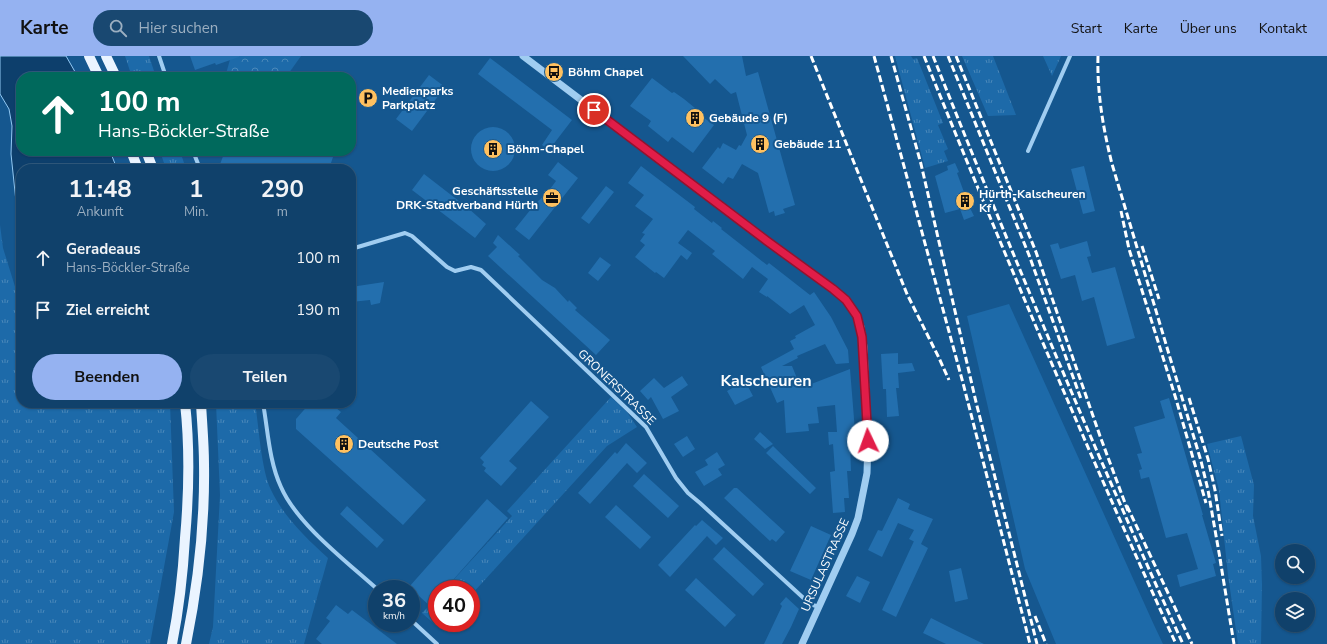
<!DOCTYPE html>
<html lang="de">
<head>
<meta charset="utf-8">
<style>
	:root { --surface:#10416b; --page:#194871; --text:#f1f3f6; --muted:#9cafc1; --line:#305a7e; --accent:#95b2f1 }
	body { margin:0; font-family:"Nunito Sans",sans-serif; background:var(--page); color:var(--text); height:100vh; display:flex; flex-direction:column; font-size:15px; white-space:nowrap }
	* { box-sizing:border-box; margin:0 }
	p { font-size:13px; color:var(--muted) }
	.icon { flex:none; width:22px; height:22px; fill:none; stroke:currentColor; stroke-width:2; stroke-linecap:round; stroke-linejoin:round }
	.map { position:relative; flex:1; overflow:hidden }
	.side { position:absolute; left:16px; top:108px; width:340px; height:244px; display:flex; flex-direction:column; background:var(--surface); border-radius:16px; box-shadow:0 1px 3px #0004,0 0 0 1px var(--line) }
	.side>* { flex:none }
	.top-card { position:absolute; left:16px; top:16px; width:340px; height:84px; border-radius:16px; box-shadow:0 1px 3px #0004,0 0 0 1px var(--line); background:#00695c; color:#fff; overflow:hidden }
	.buttons { position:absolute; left:1275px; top:488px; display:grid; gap:8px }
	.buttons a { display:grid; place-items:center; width:40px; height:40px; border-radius:50%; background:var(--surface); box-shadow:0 1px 3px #0004,0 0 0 1px var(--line); font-size:20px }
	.speed { position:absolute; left:368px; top:524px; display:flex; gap:8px; font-size:20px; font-weight:700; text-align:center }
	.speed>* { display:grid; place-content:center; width:52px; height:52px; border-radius:50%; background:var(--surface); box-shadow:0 1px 3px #0004,0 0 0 1px var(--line); line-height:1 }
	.speed small { font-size:10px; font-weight:400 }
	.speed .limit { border:6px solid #d22; background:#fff; color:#111 }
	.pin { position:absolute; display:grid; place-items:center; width:34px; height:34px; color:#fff; margin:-17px; border:2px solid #fff; border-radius:50%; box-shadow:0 1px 4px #0007 }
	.me { position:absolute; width:44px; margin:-22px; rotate:357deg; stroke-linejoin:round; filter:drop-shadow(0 0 3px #0008) }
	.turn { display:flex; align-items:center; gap:14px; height:84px; padding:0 16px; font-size:18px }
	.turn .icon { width:52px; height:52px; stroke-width:2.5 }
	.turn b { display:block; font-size:28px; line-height:34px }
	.eta { display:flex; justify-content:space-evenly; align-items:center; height:68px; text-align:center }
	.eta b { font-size:24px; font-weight:700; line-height:28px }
	.action { display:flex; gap:8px; margin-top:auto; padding:8px 16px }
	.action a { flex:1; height:46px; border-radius:24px; background:var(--accent); color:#111; font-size:16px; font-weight:700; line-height:46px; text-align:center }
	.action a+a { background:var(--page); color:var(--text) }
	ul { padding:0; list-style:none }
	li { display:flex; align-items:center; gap:12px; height:52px; padding:0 16px }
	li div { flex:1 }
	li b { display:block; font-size:15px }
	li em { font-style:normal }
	header { display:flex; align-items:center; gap:24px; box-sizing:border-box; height:56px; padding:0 20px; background:var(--accent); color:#111 }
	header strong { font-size:19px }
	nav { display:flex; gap:22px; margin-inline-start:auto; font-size:14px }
	.search { width:280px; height:36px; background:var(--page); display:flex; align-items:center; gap:10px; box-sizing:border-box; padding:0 14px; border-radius:22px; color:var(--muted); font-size:15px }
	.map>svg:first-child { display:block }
	.grass { fill:url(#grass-tufts) }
	.forest { fill:url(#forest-crowns) }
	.garden { fill:#1d6aa9 }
	.water { fill:#0d3f6c; stroke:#92c9f4 }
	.building { fill:#236fae }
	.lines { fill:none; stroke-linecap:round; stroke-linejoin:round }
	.minor { stroke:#a0cdf1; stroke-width:4 }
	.tertiary { stroke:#a0cdf1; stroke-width:7 }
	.primary { stroke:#eaf4ff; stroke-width:10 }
	.rail { stroke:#fff; stroke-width:3; stroke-dasharray:7 3; stroke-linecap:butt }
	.route-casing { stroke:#92132f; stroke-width:10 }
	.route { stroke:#e11d48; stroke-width:7 }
	.labels { text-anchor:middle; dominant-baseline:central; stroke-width:4; stroke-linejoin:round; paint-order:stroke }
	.poi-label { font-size:12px; font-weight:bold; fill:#fff; stroke:#15578f; text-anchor:start }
	.street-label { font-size:12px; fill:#fff; stroke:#15578f }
	.district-label { font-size:16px; font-weight:bold; fill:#fff; stroke:#15578f }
</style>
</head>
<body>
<header>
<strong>Karte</strong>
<div class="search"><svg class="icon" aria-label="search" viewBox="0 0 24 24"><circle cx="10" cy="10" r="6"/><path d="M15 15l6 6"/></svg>Hier suchen</div>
<nav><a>Start</a><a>Karte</a><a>Über uns</a><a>Kontakt</a></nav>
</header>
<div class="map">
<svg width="1327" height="588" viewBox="0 0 1327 588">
	<defs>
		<pattern id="grass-tufts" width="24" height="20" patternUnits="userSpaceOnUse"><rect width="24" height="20" fill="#1d6aa9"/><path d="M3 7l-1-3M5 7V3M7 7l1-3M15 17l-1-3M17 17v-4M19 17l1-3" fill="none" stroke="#4a88ba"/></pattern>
		<pattern id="forest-crowns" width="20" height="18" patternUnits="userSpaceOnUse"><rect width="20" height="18" fill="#1d6aa9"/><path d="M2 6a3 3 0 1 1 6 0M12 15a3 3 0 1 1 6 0" fill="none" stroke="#4a88ba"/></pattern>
	</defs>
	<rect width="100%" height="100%" fill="#15578f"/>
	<path class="grass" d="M125,0H149L156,21H132Z
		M895,0H911L913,3L917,2L943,67L938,69L948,93L944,95L948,105L925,112Z
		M962,0H993L1016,59L988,60Z
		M1043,0H1061L1052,20Z
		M160,95H180L186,113H166Z
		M0,169L3,192L21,250V347H170L174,456L150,588H0Z
		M611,341L627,356L637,371L607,390L471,539V533H445L512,460L507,455Z
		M216,347H255C259,371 261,413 271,434C284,461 306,482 328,502L304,588H209L213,571L220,439Z
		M1241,380L1254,429L1253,460L1261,500L1262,529L1261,588H1238L1228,519L1219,434L1207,388Z
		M437,542V567H446L440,573L422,557Z"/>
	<path class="forest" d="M231,0H301L286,21H235L226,18Z"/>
	<path class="garden" d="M1009,248L1154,569L1163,588H1056L1025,513L967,260Z"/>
	<path class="water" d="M0,0H66L78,21H21V95H110L117,113H21V172L17,155L11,98L12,70L9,53L0,38Z"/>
	<path class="building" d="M190,0H239V1L216,9L215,7L195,14Z
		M683,0H742L746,20L758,16L795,149L783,153L785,157L775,160L774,155L769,157L758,117L742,108L733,123L728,121L723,128L702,112L718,91L720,93L723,87L736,94L739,89L741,90L747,79L736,36L731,38L715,23L710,28Z
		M490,2L572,64L549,94L542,89L552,74L478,18Z
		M429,19L445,31L412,75L396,63Z
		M652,22L672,37L674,36L684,43L695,52L693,54L714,69L693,97L672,81L668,86L648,70L651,65L630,50Z
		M471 93a22 22 0 1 1 44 0a22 22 0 1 1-44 0Z
		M225,95H335L329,113H224L219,111Z
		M558,106L578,122L529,184L515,173L535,148L547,137L556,125L548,119Z
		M955,107L959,116L957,117L965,139L968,138L972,149L969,150L974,160L964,164L960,153L945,157L935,120L948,114L947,110Z
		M641,110L695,151L694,153L712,167L713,165L722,172L721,173L767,209L769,207L810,239L814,236L831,261L848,294L849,307L836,308L825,288L797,300L798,302L782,310H792L801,332L850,313L855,375H853V387H850L851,415H847L849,442H844L845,456L833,457L830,416L835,415L833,388L829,389L828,376H837L835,349L817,351L819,367L808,368L809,375L786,377L784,344L777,347L761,311L794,293L790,285L796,282L795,280L815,269L804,249L790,258L767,240V241L759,236L768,223L752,211L743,223L712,198L715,195L688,174L678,187L692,197L687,204L681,199L664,222L656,216L655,217L635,201L645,189L640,185L645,178L642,177L653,163L635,150L644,139L628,127Z
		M1084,110L1095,155L1083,158L1071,113Z
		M424,118L468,152L486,168L475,182L412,134Z
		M606,130L614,136L589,168L581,162Z
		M498,179L520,199L518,200L542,224L555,232L568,246L569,244L577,252L575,254L610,284L596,299L488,200L497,191L493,187Z
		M1087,185L1091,200L1087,201L1092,217L1115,211L1135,282L1107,290L1094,241L1082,245L1075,219L1061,223L1050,189L1058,187L1060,193Z
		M600,201L611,209L598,225L588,217Z
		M384,226L380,247L371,249L370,244L351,246V231Z
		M898,297V308L912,307L915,315L898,317L899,332H896L899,360L887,361L886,333H883L881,298Z
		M682,320L688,329L671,341L679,355L663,363L651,341L648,344L640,335L654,322L664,332Z
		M745,325L753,340L735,349L727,335Z
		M1169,342L1203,459H1202L1216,507L1213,508L1216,520L1180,531L1177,519L1198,513L1187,477L1166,482L1149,421L1141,423L1139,414L1142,413L1137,398L1142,397L1134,371L1165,362L1160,345Z
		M531,345L549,361L509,405L517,412L501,430L484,415L486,412L482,409L484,406L480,402Z
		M310,347H330L341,356L336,362L426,444L403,469L296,373V363Z
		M760,376L773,388L765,393L754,383Z
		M687,380L695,393L683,401L674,388Z
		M626,387L647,407L637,417L627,407L590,448L578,437L615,396L617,398Z
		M773,390L816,432L810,438L766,397Z
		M717,396L725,409L718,413L722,419L704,430L695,416L708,409L705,404Z
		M644,418L679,450L668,462L633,430Z
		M734,432H737L785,476L776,486L772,483L770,485L724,442Z
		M898,442L910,448L908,453L933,463L921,488L928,492L896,561L882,554L914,485L917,487L909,483L914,474L898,467L882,501L868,494L878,474L882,475Z
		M487,443L508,462L445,533H437V542L430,550L409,531Z
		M616,449L651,481L640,493L605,461Z
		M347,450L384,484L377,492L340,458Z
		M702,464L723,482L716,489L707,480L670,521L658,509L695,469L696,470Z
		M811,470L831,479L811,524L790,515Z
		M724,491L764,528L753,540L713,503Z
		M961,512L968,543L955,546L949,515Z
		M857,520L870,526L860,547L846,540Z
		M696,522L736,559L725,571L685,534Z
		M786,541L799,553L791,571L782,588H764L782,550L780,548Z
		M336,549L348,558L352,554L397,588H322L316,583L330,565L326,562Z
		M931,562L957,575L984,588H946L923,577Z"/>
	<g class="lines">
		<path class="minor" d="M159,0L166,21
			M193,95L200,113
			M1028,95L1070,0
			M351,193L405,177L412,180L447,211L455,215L471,211L481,214L646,371L676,422L688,437L700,447L810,548L819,551
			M263,347C268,375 269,405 281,431C297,468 347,506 377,533
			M411,564L437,588"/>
		<path class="tertiary" d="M523,0L767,185L833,233L846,244L853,253L861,271L864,291L868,385L867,417L858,462L852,478L802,588"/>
		<path class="primary" d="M89,0L99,21
			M106,0L116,21
			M131,95L138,113
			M146,95L153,113
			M172,588C179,553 183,517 185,482C189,437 190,392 185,347
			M186,588C198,529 205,469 204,408C204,388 202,367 201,347"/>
		<path class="rail" d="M811,0L907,238L939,302L949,324
			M874,0L963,327L1030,588
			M891,0L921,108L976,346L1037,588
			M924,0C1004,198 1087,394 1176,588
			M933,0C1012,198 1094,394 1183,588
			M948,0L1029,199L1081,343
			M956,0L1036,196L1100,380L1128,455
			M1098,0C1097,37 1103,72 1112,108L1201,405L1208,434L1221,508
			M1121,155L1129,193L1176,343L1206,447
			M1142,190L1159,243
			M1189,342L1208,403L1215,434L1222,480
			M1127,450L1192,588
			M1220,503L1234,588
			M1035,560L1046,588"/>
	</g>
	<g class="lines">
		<defs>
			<path id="route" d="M594,54L767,185L833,233L846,244L857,260L862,281L868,385"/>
		</defs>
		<use href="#route" class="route-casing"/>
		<use href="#route" class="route"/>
	</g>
	<defs>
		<symbol id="bus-disc" viewBox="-11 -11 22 22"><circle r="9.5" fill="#ffc160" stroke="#15578f"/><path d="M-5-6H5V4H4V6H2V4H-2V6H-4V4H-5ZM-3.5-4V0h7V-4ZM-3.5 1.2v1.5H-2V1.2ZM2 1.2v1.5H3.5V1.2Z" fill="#111"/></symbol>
		<symbol id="parking-disc" viewBox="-11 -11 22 22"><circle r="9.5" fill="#ffc160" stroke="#15578f"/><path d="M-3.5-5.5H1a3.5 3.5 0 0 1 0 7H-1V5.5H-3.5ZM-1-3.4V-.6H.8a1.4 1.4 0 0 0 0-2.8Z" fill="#111"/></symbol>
		<symbol id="building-disc" viewBox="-11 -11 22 22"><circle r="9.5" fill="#ffc160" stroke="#15578f"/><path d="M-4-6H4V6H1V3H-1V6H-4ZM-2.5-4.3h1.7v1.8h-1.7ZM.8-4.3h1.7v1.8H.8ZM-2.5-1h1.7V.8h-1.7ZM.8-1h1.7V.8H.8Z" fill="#111"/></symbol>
		<symbol id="office-disc" viewBox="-11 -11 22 22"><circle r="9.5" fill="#ffc160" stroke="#15578f"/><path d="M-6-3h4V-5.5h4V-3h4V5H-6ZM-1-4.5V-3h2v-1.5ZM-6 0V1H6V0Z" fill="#111"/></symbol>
	</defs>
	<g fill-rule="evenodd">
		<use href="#bus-disc" x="543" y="5" width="22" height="22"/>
		<use href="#parking-disc" x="357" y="31" width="22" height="22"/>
		<use href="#building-disc" x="684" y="51" width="22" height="22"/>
		<use href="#building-disc" x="749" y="77" width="22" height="22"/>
		<use href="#building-disc" x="482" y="82" width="22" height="22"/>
		<use href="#office-disc" x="541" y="131" width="22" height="22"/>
		<use href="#building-disc" x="954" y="134" width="22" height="22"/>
		<use href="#building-disc" x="333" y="377" width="22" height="22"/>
	</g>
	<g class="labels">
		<g class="poi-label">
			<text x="568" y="16">Böhm Chapel</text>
			<text x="382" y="35">Medienparks<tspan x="382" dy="14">Parkplatz</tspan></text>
			<text x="709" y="62">Gebäude 9 (F)</text>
			<text x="774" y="88">Gebäude 11</text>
			<text x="507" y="93">Böhm-Chapel</text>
			<text x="538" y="135" text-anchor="end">Geschäftsstelle<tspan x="538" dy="14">DRK-Stadtverband Hürth</tspan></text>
			<text x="979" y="138">Hürth-Kalscheuren<tspan x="979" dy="14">Kf</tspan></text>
			<text x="358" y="388">Deutsche Post</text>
		</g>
		<g class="street-label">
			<text transform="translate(617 331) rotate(44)">GRONERSTRASSE</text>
			<text transform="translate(825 509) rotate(-66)">URSULASTRASSE</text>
		</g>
		<g class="district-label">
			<text x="766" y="325">Kalscheuren</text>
		</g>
	</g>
</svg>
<div class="buttons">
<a><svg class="icon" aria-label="search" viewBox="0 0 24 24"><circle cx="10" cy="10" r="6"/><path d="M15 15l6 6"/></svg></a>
<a><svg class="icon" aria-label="layers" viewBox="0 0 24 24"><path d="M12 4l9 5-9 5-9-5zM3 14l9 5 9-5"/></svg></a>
</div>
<div class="speed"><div>36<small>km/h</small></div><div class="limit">40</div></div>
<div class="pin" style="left:594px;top:54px;background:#d93025"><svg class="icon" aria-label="arrive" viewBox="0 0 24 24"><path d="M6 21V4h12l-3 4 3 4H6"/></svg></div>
<svg class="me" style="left:868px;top:385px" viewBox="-20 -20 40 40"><circle r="19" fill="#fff"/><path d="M0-13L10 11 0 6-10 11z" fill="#e11d48"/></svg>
<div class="top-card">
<div class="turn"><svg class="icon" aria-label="ahead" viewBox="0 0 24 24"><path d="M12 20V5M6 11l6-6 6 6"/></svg><div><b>100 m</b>Hans-Böckler-Straße</div></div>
</div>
<section class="side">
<div class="eta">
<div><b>11:48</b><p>Ankunft</p></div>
<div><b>1</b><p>Min.</p></div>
<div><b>290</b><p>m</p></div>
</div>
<ul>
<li><svg class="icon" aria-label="ahead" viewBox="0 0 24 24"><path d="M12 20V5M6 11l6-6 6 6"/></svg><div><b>Geradeaus</b><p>Hans-Böckler-Straße</p></div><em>100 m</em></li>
<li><svg class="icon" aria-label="arrive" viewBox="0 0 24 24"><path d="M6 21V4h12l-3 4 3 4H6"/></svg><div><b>Ziel erreicht</b></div><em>190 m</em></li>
</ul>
<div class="action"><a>Beenden</a><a>Teilen</a></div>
</section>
</div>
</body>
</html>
